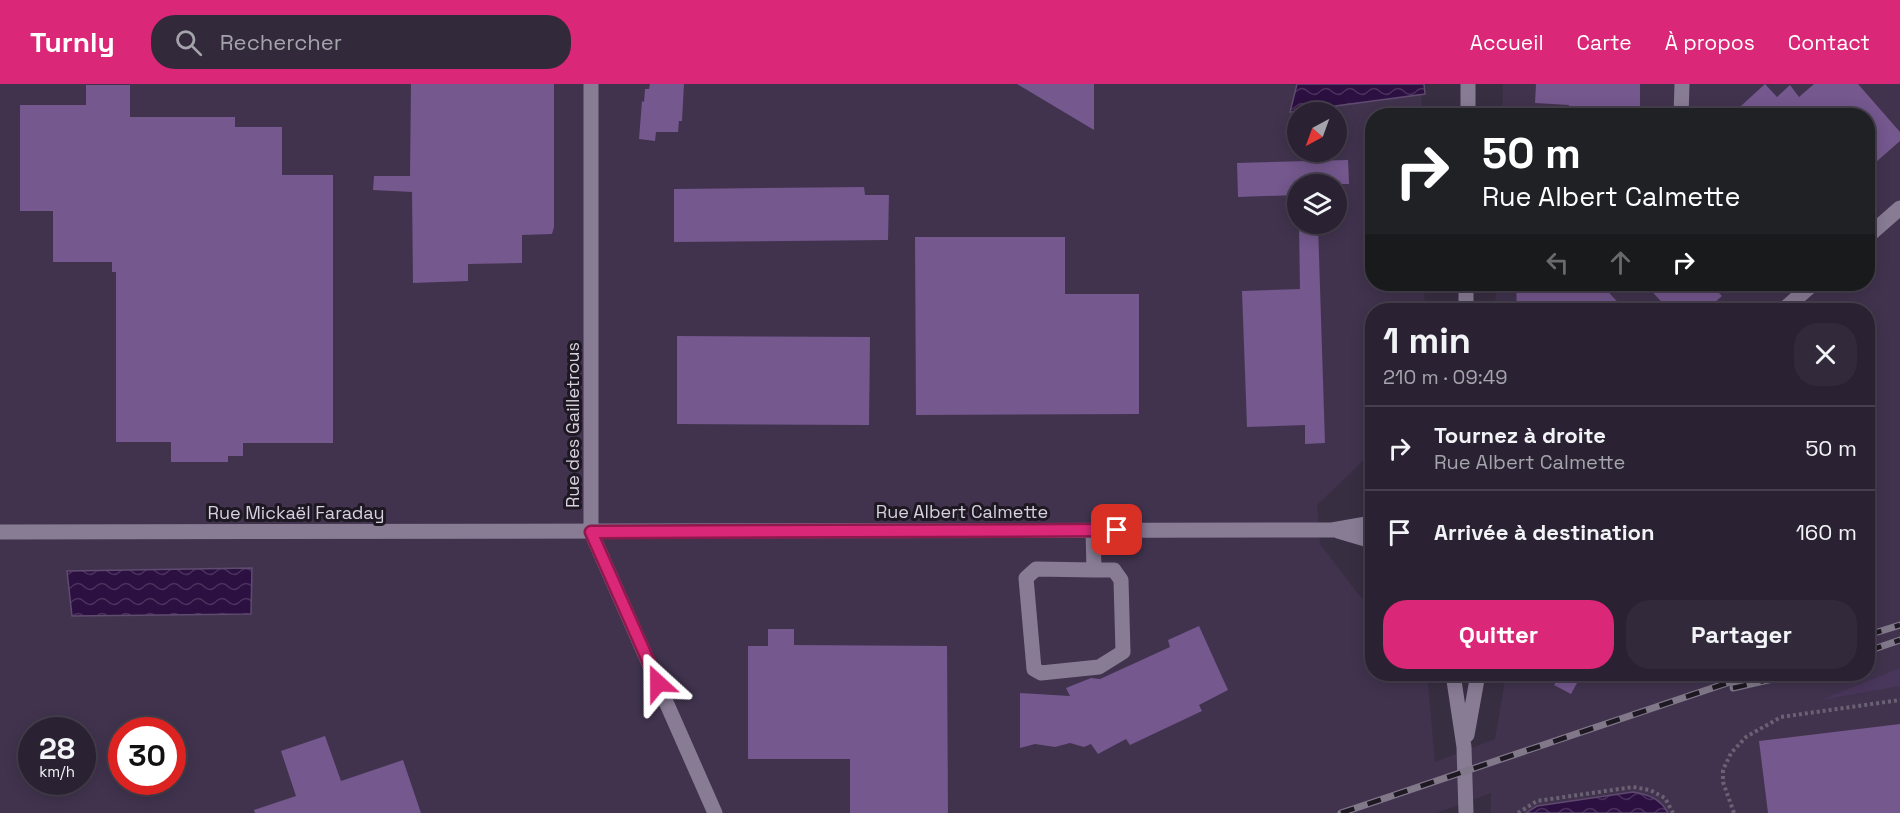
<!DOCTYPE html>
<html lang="fr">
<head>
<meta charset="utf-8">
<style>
	:root { --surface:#2a2232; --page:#322a3a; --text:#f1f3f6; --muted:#a5a4ac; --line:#463f4d; --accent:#db2777 }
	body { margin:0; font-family:"Space Grotesk",sans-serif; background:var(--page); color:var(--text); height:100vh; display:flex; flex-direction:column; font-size:22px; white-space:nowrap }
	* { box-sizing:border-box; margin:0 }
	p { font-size:20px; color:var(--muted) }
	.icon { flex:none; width:33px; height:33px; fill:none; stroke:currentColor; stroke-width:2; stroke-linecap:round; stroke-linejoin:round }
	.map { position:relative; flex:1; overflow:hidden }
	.drawer { position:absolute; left:1365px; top:219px; width:510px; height:378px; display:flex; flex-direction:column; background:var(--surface); border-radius:24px; box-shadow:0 3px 15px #0003,0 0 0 2px var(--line) }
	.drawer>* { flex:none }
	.banner { position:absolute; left:1365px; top:24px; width:510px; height:183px; border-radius:24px; box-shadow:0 3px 15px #0003,0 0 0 2px var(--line); background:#202124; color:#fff; overflow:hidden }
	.needle { width:39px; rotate:221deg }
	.tools { position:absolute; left:1287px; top:18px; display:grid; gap:12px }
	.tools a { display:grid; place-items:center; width:60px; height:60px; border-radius:50%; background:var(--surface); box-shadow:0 3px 15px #0003,0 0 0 2px var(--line); font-size:30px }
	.speed { position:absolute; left:18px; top:633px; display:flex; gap:12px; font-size:30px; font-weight:700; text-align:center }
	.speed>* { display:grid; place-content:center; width:78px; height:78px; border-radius:50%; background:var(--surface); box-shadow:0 3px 15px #0003,0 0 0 2px var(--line); line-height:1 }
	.speed small { font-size:15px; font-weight:400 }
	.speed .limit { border:9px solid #d22; background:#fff; color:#111 }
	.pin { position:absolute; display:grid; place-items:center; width:51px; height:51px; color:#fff; margin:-26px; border-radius:12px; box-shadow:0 3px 9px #0006 }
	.me { position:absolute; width:66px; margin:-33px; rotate:336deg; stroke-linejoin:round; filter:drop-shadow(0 0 4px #0008) }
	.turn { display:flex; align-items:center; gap:21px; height:126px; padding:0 18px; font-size:27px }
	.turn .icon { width:78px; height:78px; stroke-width:2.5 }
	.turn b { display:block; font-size:42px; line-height:51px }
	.lanes { display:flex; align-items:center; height:57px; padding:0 18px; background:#0003; justify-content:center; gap:30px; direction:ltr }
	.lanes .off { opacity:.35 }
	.round { display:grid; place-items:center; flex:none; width:63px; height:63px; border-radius:24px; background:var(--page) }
	.summary { display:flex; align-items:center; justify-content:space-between; height:102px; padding:0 18px }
	h1 { font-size:36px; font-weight:600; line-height:45px }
	.primary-button { display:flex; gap:12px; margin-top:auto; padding:12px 18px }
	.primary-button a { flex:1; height:69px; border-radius:24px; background:var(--accent); color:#fff; font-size:24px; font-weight:600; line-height:69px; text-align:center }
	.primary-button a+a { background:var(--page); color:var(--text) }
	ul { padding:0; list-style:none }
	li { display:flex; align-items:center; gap:18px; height:84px; padding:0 18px; border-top:2px solid var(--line) }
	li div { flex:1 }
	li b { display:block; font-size:22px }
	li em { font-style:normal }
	header { display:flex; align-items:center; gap:36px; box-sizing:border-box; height:84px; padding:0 30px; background:var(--accent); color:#fff }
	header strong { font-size:28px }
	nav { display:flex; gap:33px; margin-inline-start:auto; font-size:21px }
	.search { width:420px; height:54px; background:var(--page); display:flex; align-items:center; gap:15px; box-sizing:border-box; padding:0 21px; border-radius:24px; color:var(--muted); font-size:22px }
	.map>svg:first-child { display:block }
	.built { fill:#41334e; fill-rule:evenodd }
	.grass { fill:#49365b }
	.water { fill:url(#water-waves); stroke:#5f4a70; stroke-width:1.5 }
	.building { fill:#74588e }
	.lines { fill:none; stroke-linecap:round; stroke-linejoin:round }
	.path { stroke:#6a6173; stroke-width:4; stroke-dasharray:3 3; stroke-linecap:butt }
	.minor { stroke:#887c95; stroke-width:15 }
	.rail-casing { stroke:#81798a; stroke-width:7 }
	.rail { stroke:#1d1822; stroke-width:4.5; stroke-dasharray:14; stroke-linecap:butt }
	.route-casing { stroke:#8e194d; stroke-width:15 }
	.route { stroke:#db2777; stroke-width:10 }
	.labels { text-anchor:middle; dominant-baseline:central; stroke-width:6; stroke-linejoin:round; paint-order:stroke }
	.street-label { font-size:18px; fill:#d7d0de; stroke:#1d1822 }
</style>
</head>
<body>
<header>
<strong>Turnly</strong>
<div class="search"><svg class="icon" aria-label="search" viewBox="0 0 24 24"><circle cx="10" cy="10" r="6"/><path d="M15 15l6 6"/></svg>Rechercher</div>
<nav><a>Accueil</a><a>Carte</a><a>À propos</a><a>Contact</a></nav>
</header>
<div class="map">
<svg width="1900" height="729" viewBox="0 0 1900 729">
	<defs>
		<pattern id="water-waves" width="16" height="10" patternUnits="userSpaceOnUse" patternTransform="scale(1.5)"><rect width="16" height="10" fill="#2c1041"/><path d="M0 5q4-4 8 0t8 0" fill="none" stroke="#4a325c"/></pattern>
	</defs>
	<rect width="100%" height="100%" fill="#382e42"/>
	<path class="built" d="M0,0H1421L1422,31L1372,32V200H1424L1425,226H1372V368L1317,421L1320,460L1358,510L1372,524V590H1427L1435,678L1495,655L1506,590H1868V226H1494L1497,200H1868V32L1502,31L1503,0H1900V729H1491V709L1436,729H0ZM1298,28H1336V68H1298ZM1298,100H1336V140H1298ZM32,646H82V698H32ZM122,646H172V698H122Z"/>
	<path class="grass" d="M1900,584V602L1821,616Z"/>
	<path class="water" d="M1297,0H1424L1425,10L1290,28Z
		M252,484L251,530L72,532L67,487Z
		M1633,708C1649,711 1660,714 1668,729H1526L1537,722Z"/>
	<path class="building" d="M411,0H554V143L552,150L522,151V179L468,180V197L413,199L412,108L373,106L374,92H410Z
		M650,0H684L682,37H679L678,48H656L655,57L639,55L642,17L644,18L645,5H649Z
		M1017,0H1094V46Z
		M1536,0H1640V22H1621L1613,28L1568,26L1569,21L1535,19Z
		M1765,0L1777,13L1790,1L1799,13L1814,0H1858L1900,48V57L1868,85V32H1730Z
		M86,1H130V33H235V43H282V91H333V359H243V372H228V378H171V358H116V188H112V178H53V127H20V21H86Z
		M1348,76L1349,100H1298V111L1238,113L1237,79Z
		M864,103L865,111H889L888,156L674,158V105Z
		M1299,140H1318L1325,359L1305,360V341L1247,343L1242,207L1300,205Z
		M915,153H1065V210H1139V330L916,331Z
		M1516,200H1601L1625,226H1517Z
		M1645,200H1710L1722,212L1706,226H1669Z
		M677,252L870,253L869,341L677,340Z
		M1199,542L1228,606L1199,621L1202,627L1130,661L1126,655L1098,670L1091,660L1084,663L1070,659L1055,663L1035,660L1020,664V609L1070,612L1066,604L1091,594L1100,595L1170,563L1168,556Z
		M768,545H794V561L947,562L948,729H850V675H748V562H768Z
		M1561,590H1582L1571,610L1554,601Z
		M1900,640V729H1768L1759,657Z
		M325,652L341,697L403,676L421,729H255L254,726L296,712L281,667Z"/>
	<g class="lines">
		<path class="path" d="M1518,729L1537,717L1633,703L1650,706L1665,714L1673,729
			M1734,729L1723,698V686L1731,669L1746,653L1781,633L1900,616"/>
		<path class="minor" d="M591,0V448L715,729
			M1468,32V0
			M1681,32L1682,0
			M1868,152L1900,124
			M1466,226V200
			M1783,226L1813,200
			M1093,446L1094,486L1036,485L1026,494L1034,585L1041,589L1099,583L1123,568L1121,496L1114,486H1094
			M1338,447L1372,457
			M0,448L1332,446L1372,439
			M1453,590L1464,663L1466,729
			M1467,651L1478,590"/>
		<defs>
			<path id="rail" d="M1868,551L1900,541
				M1868,567L1900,556
				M1733,604L1795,590
				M1341,729L1754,590"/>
		</defs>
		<use href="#rail" class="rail-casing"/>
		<use href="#rail" class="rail"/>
	</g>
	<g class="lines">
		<defs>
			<path id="route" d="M658,599L591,448L1117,446"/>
		</defs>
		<use href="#route" class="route-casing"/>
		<use href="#route" class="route"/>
	</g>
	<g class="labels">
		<g class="street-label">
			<text transform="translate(572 341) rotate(-90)">Rue des Gailletrous</text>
			<text x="962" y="427">Rue Albert Calmette</text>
			<text x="296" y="428">Rue Mickaël Faraday</text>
		</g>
	</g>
</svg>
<div class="tools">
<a><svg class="needle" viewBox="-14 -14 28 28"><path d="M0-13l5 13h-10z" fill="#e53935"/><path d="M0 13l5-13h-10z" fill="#a5a4ac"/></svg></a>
<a><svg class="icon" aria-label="layers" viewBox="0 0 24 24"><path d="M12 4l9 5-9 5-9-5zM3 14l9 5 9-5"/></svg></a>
</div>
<div class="speed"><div>28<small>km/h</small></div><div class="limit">30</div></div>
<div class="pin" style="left:1117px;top:446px;background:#d93025"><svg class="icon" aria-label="arrive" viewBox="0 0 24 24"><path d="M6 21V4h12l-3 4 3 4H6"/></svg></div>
<svg class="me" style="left:658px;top:599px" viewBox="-20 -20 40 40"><path d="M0-17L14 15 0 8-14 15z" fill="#db2777" stroke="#fff" stroke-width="4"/></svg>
<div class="banner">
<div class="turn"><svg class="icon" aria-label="right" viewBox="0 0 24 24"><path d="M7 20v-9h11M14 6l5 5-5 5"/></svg><div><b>50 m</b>Rue Albert Calmette</div></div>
<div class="lanes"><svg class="icon off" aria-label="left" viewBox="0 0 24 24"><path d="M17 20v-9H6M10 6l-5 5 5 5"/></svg><svg class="icon off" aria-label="ahead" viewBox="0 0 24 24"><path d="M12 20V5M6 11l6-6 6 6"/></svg><svg class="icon" aria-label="right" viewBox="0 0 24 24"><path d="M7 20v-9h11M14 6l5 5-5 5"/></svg></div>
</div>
<section class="drawer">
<div class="summary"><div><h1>1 min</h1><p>210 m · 09:49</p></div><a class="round"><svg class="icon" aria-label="close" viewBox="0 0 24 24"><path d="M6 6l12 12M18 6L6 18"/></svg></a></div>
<ul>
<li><svg class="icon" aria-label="right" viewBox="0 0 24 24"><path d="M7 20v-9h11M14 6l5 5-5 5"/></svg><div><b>Tournez à droite</b><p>Rue Albert Calmette</p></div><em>50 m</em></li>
<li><svg class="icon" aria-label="arrive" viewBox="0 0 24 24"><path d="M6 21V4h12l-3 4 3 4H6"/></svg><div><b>Arrivée à destination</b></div><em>160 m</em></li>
</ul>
<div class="primary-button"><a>Quitter</a><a>Partager</a></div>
</section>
</div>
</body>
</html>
